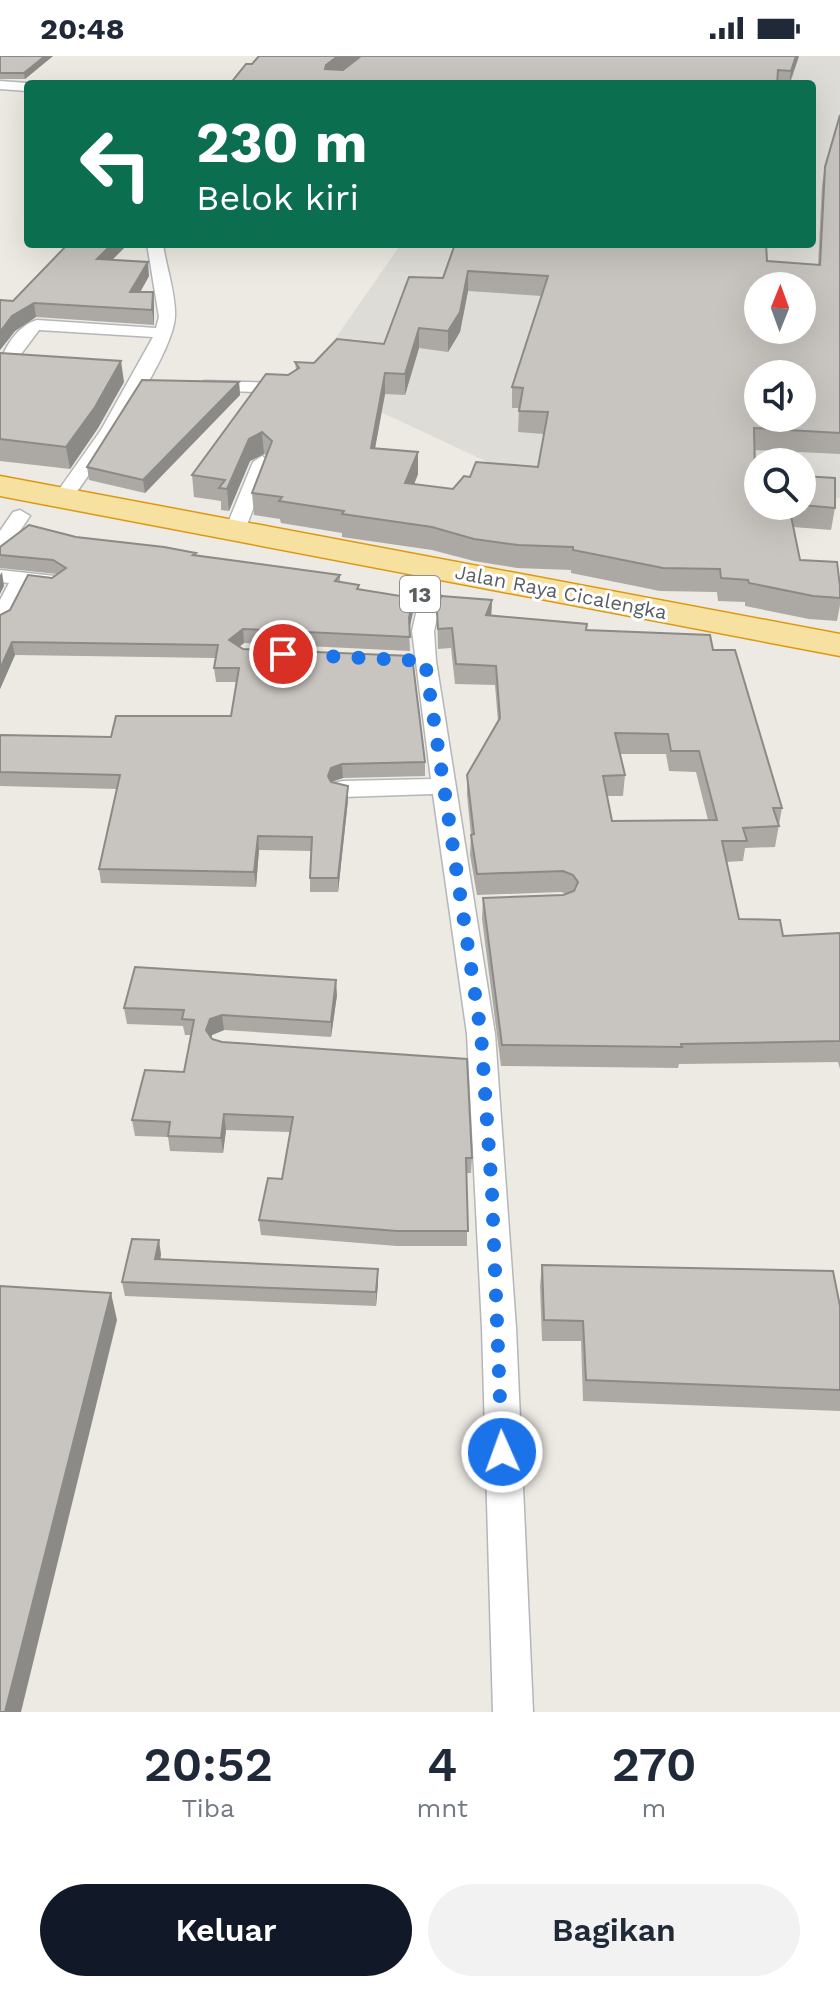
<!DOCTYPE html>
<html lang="id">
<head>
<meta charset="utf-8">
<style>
	:root { --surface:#fff; --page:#f2f2f3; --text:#1f2937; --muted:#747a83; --accent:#111827 }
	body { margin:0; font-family:"Work Sans",sans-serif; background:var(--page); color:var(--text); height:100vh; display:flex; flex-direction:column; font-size:30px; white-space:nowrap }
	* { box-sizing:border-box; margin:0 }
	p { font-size:26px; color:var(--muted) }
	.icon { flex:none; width:44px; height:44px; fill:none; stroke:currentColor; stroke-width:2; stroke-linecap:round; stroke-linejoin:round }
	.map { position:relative; height:1656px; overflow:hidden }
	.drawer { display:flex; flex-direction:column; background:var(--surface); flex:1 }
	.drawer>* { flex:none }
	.banner { position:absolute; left:24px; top:24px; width:792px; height:168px; border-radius:8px; box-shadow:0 8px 32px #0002; background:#0b6e4f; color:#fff; overflow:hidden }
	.needle { width:52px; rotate:1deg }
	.fabs { position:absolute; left:744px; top:216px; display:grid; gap:16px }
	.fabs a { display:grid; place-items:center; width:72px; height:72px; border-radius:50%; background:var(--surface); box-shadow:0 8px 32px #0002; font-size:40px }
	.pin { position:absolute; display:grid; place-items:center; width:68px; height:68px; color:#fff; margin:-34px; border:4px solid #fff; border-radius:50%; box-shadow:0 2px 8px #0007 }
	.me { position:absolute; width:88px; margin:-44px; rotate:358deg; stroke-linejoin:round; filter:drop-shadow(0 0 6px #0008) }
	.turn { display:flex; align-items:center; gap:28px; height:168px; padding:0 40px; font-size:36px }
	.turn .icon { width:104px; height:104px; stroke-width:2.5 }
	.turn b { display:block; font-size:56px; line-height:68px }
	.eta { display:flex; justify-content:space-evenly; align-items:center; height:136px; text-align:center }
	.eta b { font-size:48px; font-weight:600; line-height:56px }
	.action { display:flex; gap:16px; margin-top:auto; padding:16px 40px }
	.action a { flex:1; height:92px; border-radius:48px; background:var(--accent); color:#fff; font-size:32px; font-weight:600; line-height:92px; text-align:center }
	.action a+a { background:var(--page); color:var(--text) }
	.status { display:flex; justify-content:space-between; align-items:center; height:56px; padding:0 40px; background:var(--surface); direction:ltr }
	.status svg { height:22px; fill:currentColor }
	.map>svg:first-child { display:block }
	.industrial { fill:#dedcd7; fill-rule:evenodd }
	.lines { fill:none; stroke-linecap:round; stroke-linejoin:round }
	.minor-casing { stroke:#b4b6b9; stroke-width:3 }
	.trunk-casing { stroke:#dd9812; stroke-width:3 }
	.minor { fill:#fff; fill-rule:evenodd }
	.trunk { fill:#f6e1a0; fill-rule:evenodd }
	.wall { fill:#aca9a5; fill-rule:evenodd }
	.shaded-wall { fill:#8c8a86 }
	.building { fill:#c8c5c0; stroke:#8c8a86; stroke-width:2; fill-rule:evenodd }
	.route { stroke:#1a73e8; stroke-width:14; stroke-dasharray:0 25.2 }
	.labels { text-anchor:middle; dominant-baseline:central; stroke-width:6; stroke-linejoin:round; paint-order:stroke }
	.far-street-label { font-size:20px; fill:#5b5f63; stroke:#fff }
	.shield { fill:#fff; stroke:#8c8f92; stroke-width:2 }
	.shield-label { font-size:22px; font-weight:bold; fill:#5b5f63 }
</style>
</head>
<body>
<div class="status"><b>20:48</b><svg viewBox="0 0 49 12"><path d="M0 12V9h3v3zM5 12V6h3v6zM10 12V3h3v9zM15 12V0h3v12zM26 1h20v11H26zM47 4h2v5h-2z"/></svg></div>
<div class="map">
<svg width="840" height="1656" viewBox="0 0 840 1656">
	<rect width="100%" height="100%" fill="#edeae3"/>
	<path class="industrial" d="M584,0H840V442H802V406H758V441L511,417L308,322L401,188H812V28H644ZM758,230H802V274H758ZM758,318H802V362H758Z"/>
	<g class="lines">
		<defs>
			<path id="minor" d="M0,25L27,27L30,28L27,35L0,33Z
				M147,188H163C166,211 176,238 175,260C174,300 95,410 70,446H56L53,442L101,374L153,281L39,274L12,310L0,314C0,295 18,269 37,264L156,272L159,261Z
				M204,325L288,327L297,332L288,337L198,334L195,330Z
				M262,400L271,406L245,474L235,480L228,478L225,474L253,406Z
				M20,454L30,460L7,494L0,496V475L13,456Z
				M0,514L55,520L65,526L55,532L29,529L11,565L0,571V544L9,527L0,526Z
				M431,534L442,540L434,575L436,605L495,978L516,1272L533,1656H493L482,1272L467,978L433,738L343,741L334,739L331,733L334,727L343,725L431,723L412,575L420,540Z"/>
			<path id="trunk" d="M0,420L840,578V600L0,440Z"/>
		</defs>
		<use href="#minor" class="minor-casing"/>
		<use href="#trunk" class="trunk-casing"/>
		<use href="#minor" class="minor"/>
		<use href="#trunk" class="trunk"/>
	</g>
	<path class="wall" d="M0,0H53L25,23H0Z
		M360,0L342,14L799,0L790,28H230L252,8Z
		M840,59V398L754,394L755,416L758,450H802V420L835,452L831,474L793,471L800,504L840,530V549L837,565L809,563L745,550V546L718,545L717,536L660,535L571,517V514L517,512L474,505L432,494L342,481V477L281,467L280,463L254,459L252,437L267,400L264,398L250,405L229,455L221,454V445L194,441L192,419L288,319L296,314L295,306L314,307L384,288L443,222L455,188H449H547L818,209L822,129L825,111ZM468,235L542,240L512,331V352H519L518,376L544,378L538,411L470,421L453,433L414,428L418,418L375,392L385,338L405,339L419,292L448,296L460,276Z
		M128,188L112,204L149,220L140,236H153L154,250V269L36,261L15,275L0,294V244L13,245Z
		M0,297L124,326L98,372L70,413L0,405Z
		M239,326L240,339L145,437L89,424L87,411Z
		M76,481L196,500L340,519V526L413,556L409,573L410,595L244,587L239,591L425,706V720L343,722L331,726L348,730V744L338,836H310V822L311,795L259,794L256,831L101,827L99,813L117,733L0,730V679L111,681L231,660L236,626H216L214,612L216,602L15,599L0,633V559L10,554L57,518L0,512V499Z
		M492,544L491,559L713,594L782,752L775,791L745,792L743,805L726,806L739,863L783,880L840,877V1013L838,1006L679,1008L678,1012L501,1010L482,863L483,842L563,839L567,838L561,836L477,839L470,799L471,779L467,739V719L498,666L495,629L455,628L451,592L438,593L437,556ZM620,698H666L669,715L696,716L708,764L612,765L607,740H623L625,719Z
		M337,939L331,981L224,974L212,979L211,982L212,983L472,1102L471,1117H467V1190H397L261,1179L259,1164L282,1123L290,1076L226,1074L223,1097L170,1095L168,1081L135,1080L132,1064L184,1016L191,979H185L183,970L127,968L124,952Z
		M161,1198L160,1204L378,1227L376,1250L125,1240L122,1226Z
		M542,1209L840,1250V1355L583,1345L581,1285H542L540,1230Z"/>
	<path class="shaded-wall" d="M45,0H53L25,23L24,17Z
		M338,0H360L326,26V9Z
		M796,0H799L789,28L791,15Z
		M112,188H128L99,217L97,203Z
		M148,206L149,220L132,251L130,236Z
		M468,215V235L460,276L448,296V275Z
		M153,236L154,250V269L152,254Z
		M34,247L36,261L15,275L0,294V276L12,260Z
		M419,272V292L405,339V318Z
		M121,305L124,326L98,372L70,413L66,391Z
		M385,317V338L371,414V392Z
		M239,326L240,339L145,437L143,424Z
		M262,376L264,398L250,405L229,455L227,433L249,383Z
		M418,396V418L406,449L405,427Z
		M2,516L4,530L0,538V519Z
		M413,542V556L409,575V562Z
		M492,544L491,564L486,559Z
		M243,573L244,587L230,598L229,584Z
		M12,586L15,599L0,633V613Z
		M342,708L343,722L331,726L328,734V720L331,712Z
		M348,730V744L338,836V822Z
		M258,780L259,794L256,831L254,816Z
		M336,924L337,939L331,981V966Z
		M222,959L224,974L212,979L208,989L206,974L210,963Z
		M224,1058L226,1074L223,1097L221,1082Z
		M159,1184L161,1198L158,1218L155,1203Z
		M378,1213V1227L376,1250V1236Z
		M111,1237L117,1264L21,1656H5Z"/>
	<path class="building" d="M0,0H45L24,17H0Z
		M259,0H338L326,9L325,13L343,14L361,0H796L791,15L778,14L777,28H230L246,8H252Z
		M840,59V377L754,372L755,416H758V450H789L800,504L837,506L840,530V542L813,540L749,527L748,524L721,522L720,513L663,512L573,494V491L518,489L474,483L432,471L342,458L344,455L279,445L282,441L252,437L272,385L262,376L249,383L227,433L219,432L225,424L192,419L266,318L288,319L299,312L295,306L314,307L337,283L384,288L409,221L443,222L455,188H766L767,205L820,209L825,111ZM468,215L548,220L512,331L523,332L519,355L548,356L538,411L476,406L470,421L464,420L453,433L405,427L418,396L371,392L385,317L405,318L419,272L448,275L460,256ZM758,230H802V274H758ZM758,318H802V362H758Z
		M68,188H112L97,203L148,206L130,236H153L152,254L34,247L12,260L0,276V244L13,245Z
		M0,297L121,305L95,351L66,391L0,383Z
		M142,324L239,326L143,424L87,411Z
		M802,420L835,422V452L802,449Z
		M29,469L76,481L164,491L196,497L193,499L340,519L335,525L359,529L357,533L413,542L409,562L410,581L243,573L229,584L243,593L412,600L425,706L342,708L331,712L328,720L331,726L348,730L338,822H310L312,781L258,780L254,816L99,813L120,719L0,716V679L111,681L116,660H231L239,612H214L218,589L12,586L0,613V559L10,554L28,519L52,522L66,512L53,504L0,499V491Z
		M441,540L492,544L486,559L587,568L586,574L710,579L713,594H735L782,752H773L779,770L743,772L747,785H722L739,863L780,864L783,880L840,877V985L681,988L682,991L502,989L483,842L563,839L574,835L578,826L573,819L563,815L477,818L471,779L474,778L467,719L500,662L496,610L456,608L452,572L438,573L437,556ZM615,677L668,678L671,695H699L717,764L612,765L603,720L625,719Z
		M135,911L336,924L331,966L222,959L210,963L206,974L212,983L222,986L467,1003L472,1102H466L468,1175H397L259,1164L268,1122L282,1123L293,1061L224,1058L221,1082L168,1080L170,1066L132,1064L145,1014L184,1016L194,964L182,963L184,954L124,952Z
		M132,1183L159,1184L155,1203L378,1213L376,1236L122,1226Z
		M542,1209L833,1215L840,1250V1334L586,1324L583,1265L544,1264Z
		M0,1230L111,1237L5,1656H0Z"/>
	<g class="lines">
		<path class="route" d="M283,598L425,605L481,978L492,1137L502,1396"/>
	</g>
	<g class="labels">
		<g class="far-street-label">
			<text transform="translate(561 536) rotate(11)">Jalan Raya Cicalengka</text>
		</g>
		<rect class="shield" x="400" y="520" width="40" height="36" rx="6"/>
		<g class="shield-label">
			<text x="420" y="538">13</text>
		</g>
	</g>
</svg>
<div class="fabs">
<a><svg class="needle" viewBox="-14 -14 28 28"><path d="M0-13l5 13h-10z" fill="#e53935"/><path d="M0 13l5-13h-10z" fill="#747a83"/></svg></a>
<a><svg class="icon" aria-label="sound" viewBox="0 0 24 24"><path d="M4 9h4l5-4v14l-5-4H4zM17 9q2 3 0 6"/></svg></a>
<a><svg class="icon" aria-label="search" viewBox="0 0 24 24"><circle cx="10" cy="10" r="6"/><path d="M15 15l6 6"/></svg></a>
</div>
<div class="pin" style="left:283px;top:598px;background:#d93025"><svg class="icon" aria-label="arrive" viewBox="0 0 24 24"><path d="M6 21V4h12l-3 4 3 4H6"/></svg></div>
<svg class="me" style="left:502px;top:1396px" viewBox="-20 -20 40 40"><circle r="17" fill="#1a73e8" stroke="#fff" stroke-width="3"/><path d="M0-11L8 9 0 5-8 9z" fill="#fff"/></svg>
<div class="banner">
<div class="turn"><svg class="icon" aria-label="left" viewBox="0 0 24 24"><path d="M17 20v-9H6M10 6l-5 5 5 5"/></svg><div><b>230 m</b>Belok kiri</div></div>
</div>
</div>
<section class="drawer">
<div class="eta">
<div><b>20:52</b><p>Tiba</p></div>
<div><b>4</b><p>mnt</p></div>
<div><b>270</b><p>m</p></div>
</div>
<div class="action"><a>Keluar</a><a>Bagikan</a></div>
</section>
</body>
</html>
